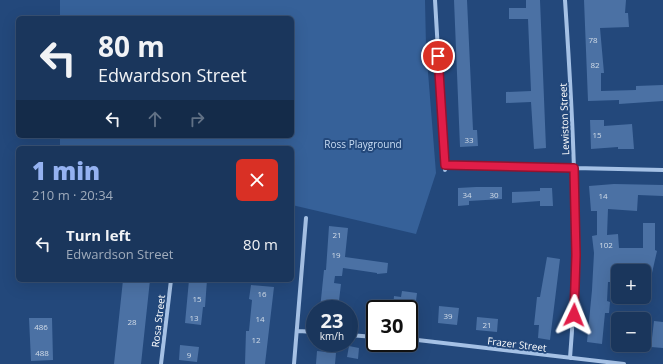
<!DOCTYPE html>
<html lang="en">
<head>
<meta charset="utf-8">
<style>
	:root { --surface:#1a365c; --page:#274165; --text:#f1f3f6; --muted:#9fabbb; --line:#385072; --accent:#95b2f1 }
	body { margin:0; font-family:"Open Sans",sans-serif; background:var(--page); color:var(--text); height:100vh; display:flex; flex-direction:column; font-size:15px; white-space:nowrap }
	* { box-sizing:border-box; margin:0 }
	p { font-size:13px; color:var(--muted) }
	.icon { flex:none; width:22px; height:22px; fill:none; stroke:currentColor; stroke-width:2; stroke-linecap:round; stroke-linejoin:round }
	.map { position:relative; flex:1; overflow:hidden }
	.side { position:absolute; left:16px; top:146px; width:278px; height:136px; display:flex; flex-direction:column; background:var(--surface); border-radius:6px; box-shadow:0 4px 16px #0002,0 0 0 1px var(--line) }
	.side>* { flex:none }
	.guide { position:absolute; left:16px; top:16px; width:278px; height:122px; border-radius:6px; box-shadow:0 4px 16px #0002,0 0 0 1px var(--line); background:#1a365c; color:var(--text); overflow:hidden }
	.tools { position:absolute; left:611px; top:264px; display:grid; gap:8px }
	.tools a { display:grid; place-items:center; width:40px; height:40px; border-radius:6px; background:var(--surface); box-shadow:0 4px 16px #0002,0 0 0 1px var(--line); font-size:20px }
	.speed { position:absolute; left:306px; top:300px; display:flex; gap:8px; font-size:20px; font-weight:700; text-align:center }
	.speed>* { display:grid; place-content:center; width:52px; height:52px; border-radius:50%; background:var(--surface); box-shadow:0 4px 16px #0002,0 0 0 1px var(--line); line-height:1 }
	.speed small { font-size:10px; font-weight:400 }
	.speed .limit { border:2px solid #111; border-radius:6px; background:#fff; color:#111 }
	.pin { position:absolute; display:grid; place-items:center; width:34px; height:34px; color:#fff; margin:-17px; border:2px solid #fff; border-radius:50%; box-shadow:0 1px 4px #0007 }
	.me { position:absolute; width:44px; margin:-22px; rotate:2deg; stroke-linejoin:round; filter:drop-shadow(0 0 3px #0008) }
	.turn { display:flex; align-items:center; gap:14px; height:84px; padding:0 16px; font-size:18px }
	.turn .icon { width:52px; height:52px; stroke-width:2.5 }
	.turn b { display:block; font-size:28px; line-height:34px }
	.lanes { display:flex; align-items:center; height:38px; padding:0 16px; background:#0003; justify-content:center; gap:20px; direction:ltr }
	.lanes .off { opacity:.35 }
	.round { display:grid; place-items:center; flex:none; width:42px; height:42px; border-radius:6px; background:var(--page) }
	.overview { display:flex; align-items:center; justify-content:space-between; height:68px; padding:0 16px }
	h1 { font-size:24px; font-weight:800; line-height:30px; color:var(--accent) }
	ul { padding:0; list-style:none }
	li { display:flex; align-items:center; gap:12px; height:60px; padding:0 16px }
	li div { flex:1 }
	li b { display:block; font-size:15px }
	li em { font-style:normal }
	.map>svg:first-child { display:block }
	.green { fill:#366199 }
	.building { fill:#4b71a4 }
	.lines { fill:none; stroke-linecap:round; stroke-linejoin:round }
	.street { stroke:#a5c1e5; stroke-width:4 }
	.route-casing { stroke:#92132f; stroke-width:10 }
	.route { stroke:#e11d48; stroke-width:7 }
	.labels { text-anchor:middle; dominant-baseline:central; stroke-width:4; stroke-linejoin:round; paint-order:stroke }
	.number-label { font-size:8px; fill:#d2dce8 }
	.street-label { font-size:10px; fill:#fff; stroke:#23487b }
	.park-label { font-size:10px; fill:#c8dcf4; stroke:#23487b }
</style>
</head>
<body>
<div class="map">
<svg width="663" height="364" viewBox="0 0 663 364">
	<rect width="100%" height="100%" fill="#23487b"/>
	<path class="green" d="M60,0H425L426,47L436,173L416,234L292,205V148H60V136H292V18H60Z"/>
	<path class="building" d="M454,0H467L473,130H477L478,146L460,147Z
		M526,0H540L546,148L534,149L531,102L506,103V92L531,91L528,19H509V8H526Z
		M584,0H626L625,13H628L629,27L600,28L604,73H601V91L636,90V86L663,85V101L619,104V100L588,101Z
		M590,120H604V126L632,124L634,149H618V147L591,149Z
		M614,184L663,185V196L638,195L637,211L608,209L607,235L618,234L619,248H643V223H655V250L657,251L652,273L644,271H612L611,282H608L607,301L610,302L609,313H605L602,344L587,342L592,290L594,253L592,236L597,235V211H591L589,186Z
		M476,187H502V199L469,201V205L458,206V188Z
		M540,188H552L553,206H540V201L512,203V192L540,191Z
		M329,226L348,228L345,257L388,263L387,273L377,274V273L343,268L342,276H335L334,283L341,284L338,309H320L324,270H326Z
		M547,257L560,259L550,340L538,338L539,325H534L537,297H540Z
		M123,280H150L141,364H114Z
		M189,280H207L205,307H203L201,325L185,323Z
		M251,285L274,287L265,364H245L246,331H249L252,300L249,299Z
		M402,291L417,293L415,309H393L394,296L401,297Z
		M439,306L459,308L457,325L438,323Z
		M477,317L498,319L497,332L476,330Z
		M29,318H52L53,360L31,361Z
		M654,321L663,322V348L651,347Z
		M180,345L199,347L197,362L179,360Z
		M349,346L359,348L358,359L347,357Z
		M317,351L336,353L335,364H316Z"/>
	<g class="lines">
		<path class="street" d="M435,0L445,170
			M565,0C573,119 580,239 570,358
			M445,165L663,170
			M298,331L315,332
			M349,335L375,337
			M409,339L624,364
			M161,364L171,280
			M294,364L306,218"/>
	</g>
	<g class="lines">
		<defs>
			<path id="route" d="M438,56L445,165L574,168L576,255L574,315"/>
		</defs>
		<use href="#route" class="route-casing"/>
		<use href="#route" class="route"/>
	</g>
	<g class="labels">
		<g class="number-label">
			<text x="593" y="39">78</text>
			<text x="595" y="64">82</text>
			<text x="597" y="134">15</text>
			<text x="469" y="139">33</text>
			<text x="467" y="194">34</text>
			<text x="494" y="194">30</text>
			<text x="603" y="195">14</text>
			<text x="337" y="234">21</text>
			<text x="606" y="244">102</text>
			<text x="336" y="254">19</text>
			<text x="262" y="293">16</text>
			<text x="197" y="298">15</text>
			<text x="448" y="315">39</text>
			<text x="194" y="317">13</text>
			<text x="260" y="318">14</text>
			<text x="132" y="321">28</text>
			<text x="487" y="324">21</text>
			<text x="41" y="326">486</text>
			<text x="256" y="339">12</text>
			<text x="42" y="352">488</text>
			<text x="189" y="354">9</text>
		</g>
		<g class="street-label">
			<text transform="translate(564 119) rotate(-92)">Lewiston Street</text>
			<text transform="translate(158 321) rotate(-83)">Rosa Street</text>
			<text transform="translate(517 344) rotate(7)">Frazer Street</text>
		</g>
		<g class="park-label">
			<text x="363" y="144">Ross Playground</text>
		</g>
	</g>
</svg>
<div class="tools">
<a>+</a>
<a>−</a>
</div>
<div class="speed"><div>23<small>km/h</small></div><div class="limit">30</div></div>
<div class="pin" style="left:438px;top:56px;background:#d93025"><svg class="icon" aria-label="arrive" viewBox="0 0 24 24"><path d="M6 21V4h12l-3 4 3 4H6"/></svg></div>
<svg class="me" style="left:574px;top:315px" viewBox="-20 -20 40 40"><path d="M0-17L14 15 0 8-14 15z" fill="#e11d48" stroke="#fff" stroke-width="4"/></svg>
<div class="guide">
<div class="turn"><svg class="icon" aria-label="left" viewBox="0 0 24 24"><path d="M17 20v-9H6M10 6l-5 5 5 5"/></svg><div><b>80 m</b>Edwardson Street</div></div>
<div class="lanes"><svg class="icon" aria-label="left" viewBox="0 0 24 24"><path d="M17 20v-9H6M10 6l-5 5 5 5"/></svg><svg class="icon off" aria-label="ahead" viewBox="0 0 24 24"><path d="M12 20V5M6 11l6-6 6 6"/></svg><svg class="icon off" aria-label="right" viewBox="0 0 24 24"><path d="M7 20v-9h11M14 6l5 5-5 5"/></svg></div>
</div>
<section class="side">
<div class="overview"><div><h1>1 min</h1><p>210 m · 20:34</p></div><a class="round" style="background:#d93025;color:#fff"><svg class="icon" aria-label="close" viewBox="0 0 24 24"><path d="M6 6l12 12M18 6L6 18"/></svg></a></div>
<ul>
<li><svg class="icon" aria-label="left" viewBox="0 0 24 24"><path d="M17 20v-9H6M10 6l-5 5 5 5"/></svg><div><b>Turn left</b><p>Edwardson Street</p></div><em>80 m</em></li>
</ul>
</section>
</div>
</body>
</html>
